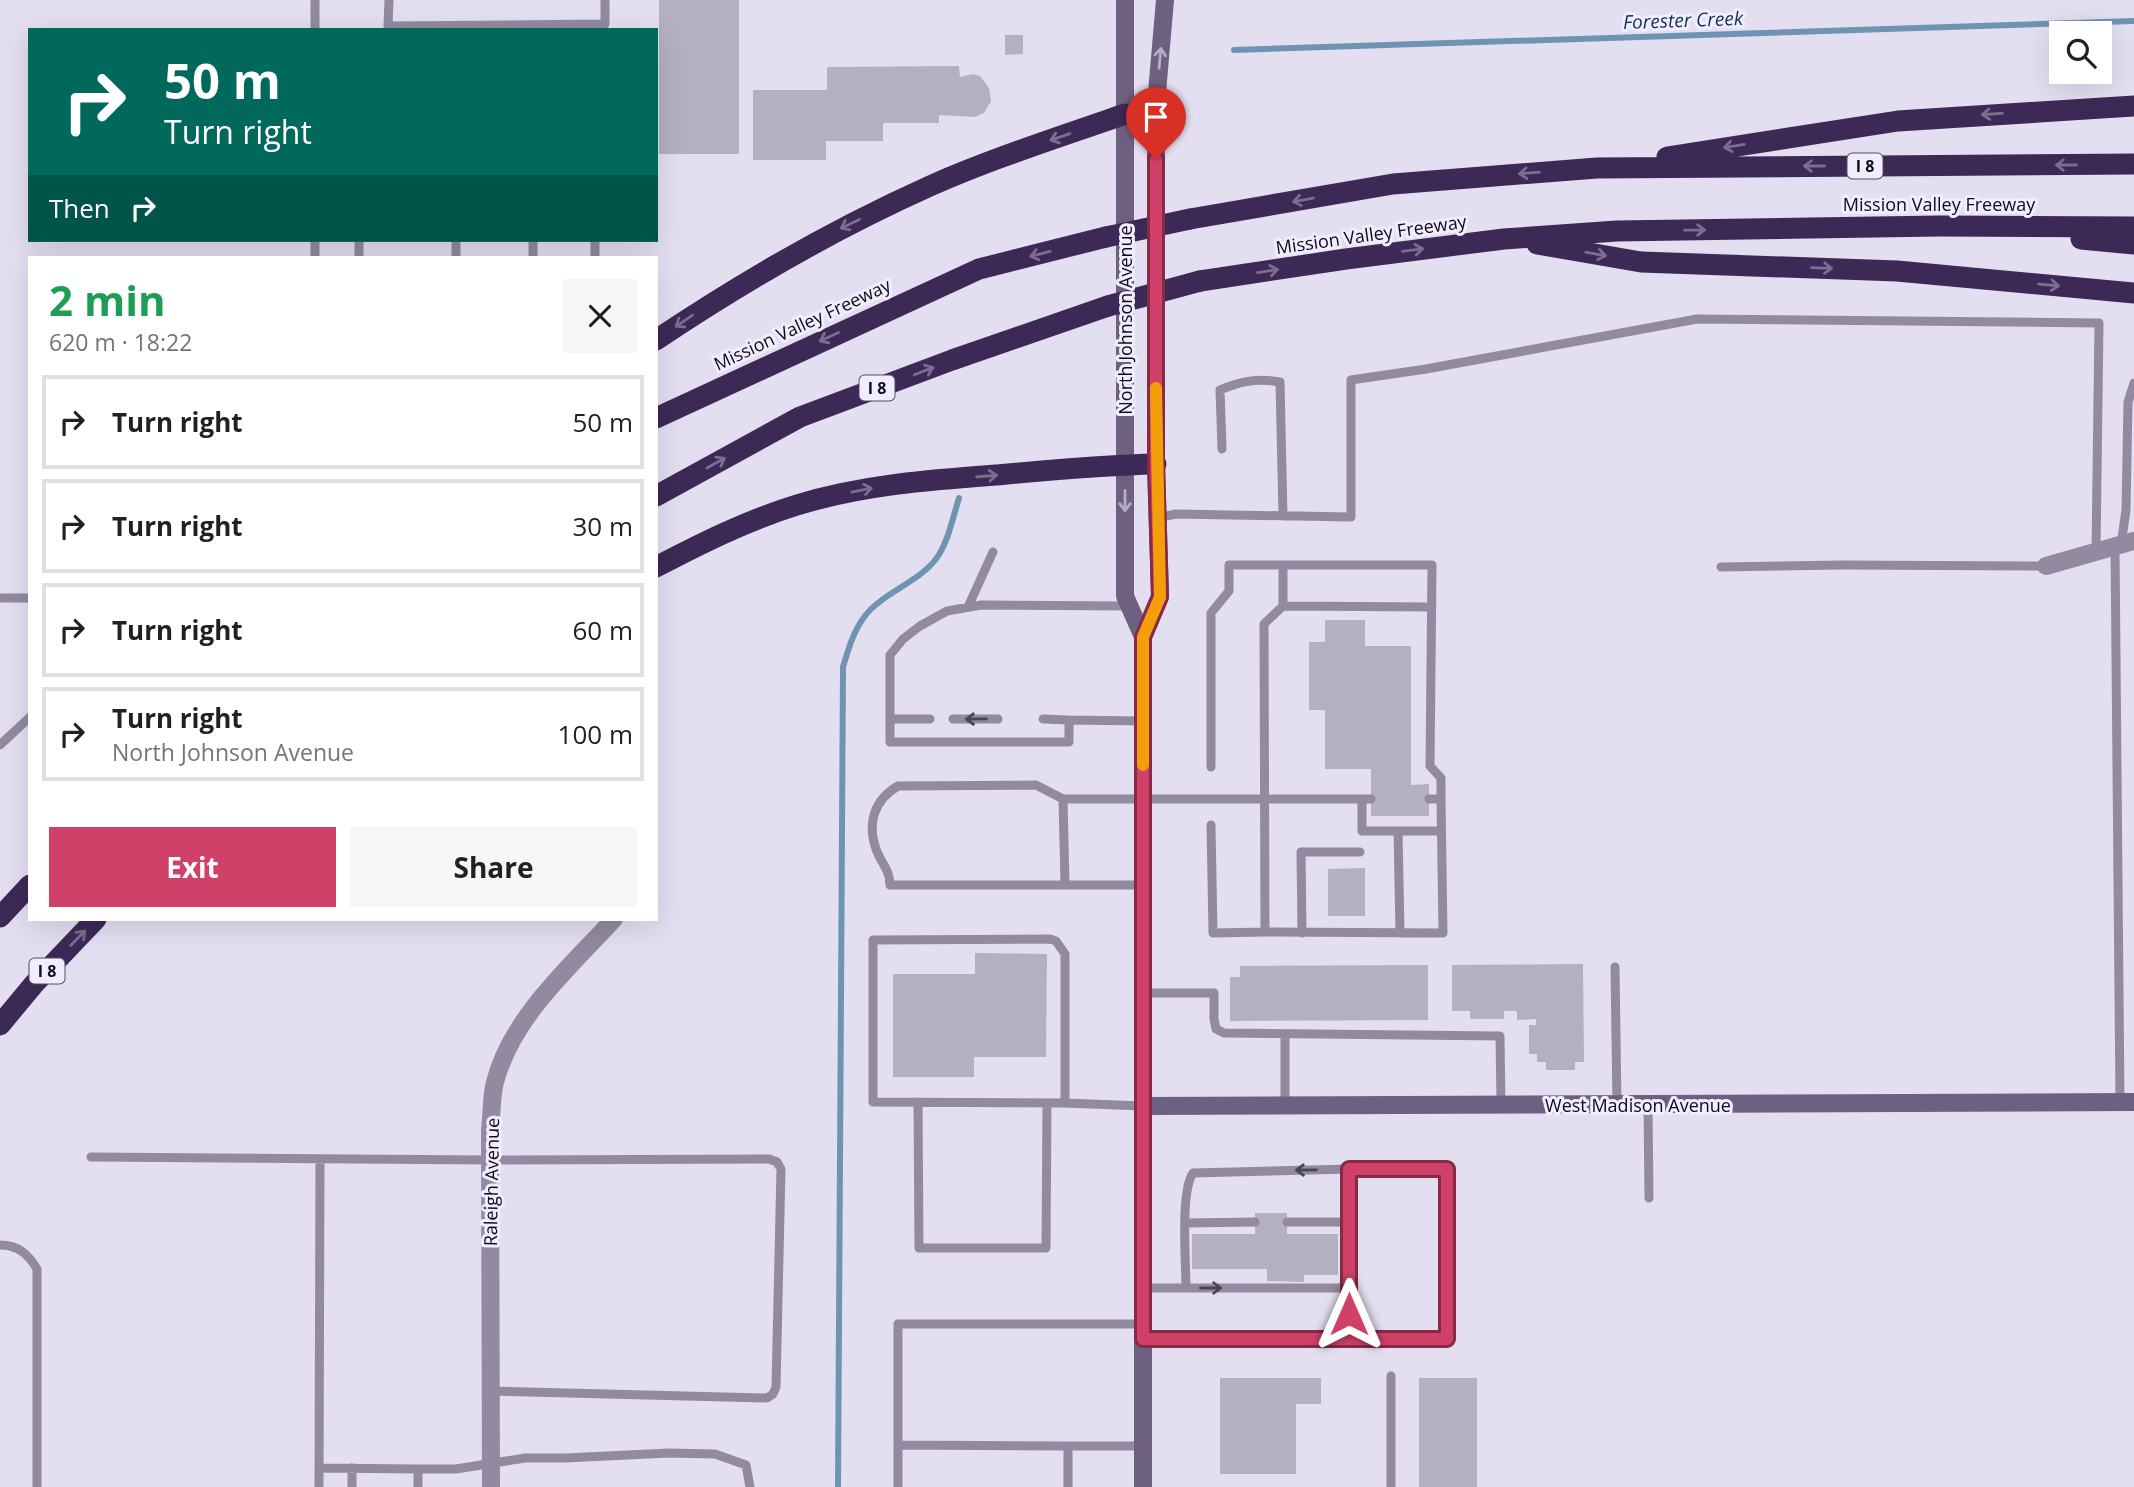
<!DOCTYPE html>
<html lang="en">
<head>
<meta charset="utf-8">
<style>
	:root { --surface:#fff; --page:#f6f6f6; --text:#202124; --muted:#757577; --line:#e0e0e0; --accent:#d0416a }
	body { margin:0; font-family:"Open Sans",sans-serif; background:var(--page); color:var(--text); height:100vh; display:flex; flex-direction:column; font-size:26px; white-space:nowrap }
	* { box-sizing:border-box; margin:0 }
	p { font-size:23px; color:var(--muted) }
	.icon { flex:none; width:38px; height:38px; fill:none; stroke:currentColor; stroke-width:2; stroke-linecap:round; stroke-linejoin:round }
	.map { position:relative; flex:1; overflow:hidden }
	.sheet { position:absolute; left:28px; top:256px; width:630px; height:665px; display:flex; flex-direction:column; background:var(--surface); border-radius:0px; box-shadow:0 7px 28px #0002 }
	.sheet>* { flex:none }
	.banner { position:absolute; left:28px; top:28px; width:630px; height:214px; border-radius:0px; box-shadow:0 7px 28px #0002; background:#00695c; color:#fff; overflow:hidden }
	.tools { position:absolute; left:2049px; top:21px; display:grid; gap:14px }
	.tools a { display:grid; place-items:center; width:63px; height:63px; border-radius:0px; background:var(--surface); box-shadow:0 7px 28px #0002; font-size:35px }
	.pin { position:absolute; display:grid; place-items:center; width:60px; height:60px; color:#fff; margin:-72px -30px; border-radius:50% 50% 50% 0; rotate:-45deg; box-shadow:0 0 7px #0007 }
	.pin .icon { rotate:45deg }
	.me { position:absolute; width:77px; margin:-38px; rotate:0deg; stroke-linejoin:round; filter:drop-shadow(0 0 5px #0008) }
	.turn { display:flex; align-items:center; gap:24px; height:147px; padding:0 21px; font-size:32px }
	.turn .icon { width:91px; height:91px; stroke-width:2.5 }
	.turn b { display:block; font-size:49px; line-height:60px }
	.then { display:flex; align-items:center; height:66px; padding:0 21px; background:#0003; gap:14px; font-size:26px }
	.round { display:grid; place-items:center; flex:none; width:74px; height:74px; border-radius:0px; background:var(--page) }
	.headline { display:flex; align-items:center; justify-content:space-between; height:119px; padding:0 21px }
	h1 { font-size:42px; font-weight:700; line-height:52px; color:#1e9e55 }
	.action { display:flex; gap:14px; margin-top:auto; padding:14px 21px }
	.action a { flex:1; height:80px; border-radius:0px; background:var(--accent); color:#fff; font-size:28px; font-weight:700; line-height:80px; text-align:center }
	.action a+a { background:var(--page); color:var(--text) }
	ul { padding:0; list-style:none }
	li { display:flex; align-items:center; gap:21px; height:94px; margin:0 14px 10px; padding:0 7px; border:4px solid var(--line); border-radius:0px }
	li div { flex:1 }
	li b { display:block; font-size:26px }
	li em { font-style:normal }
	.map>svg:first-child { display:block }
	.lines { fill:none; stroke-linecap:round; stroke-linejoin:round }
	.stream { stroke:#7193b2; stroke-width:6 }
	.building { fill:#b4b0c2 }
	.lane { stroke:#938aa1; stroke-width:9 }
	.street { stroke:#938aa1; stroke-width:18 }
	.secondary { stroke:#6e6081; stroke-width:18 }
	.highway { stroke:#3d2956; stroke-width:21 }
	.highway-bridge { stroke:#3d2956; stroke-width:21 }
	.oneway { stroke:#b6adc6 }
	.oneway2 { stroke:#7c6d91 }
	.oneway3 { stroke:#4a4552 }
	.route-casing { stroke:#872a45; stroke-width:18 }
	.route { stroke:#d0416a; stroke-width:12 }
	.slow { stroke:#f59e0b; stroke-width:12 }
	.labels { text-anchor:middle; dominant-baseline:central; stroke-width:6; stroke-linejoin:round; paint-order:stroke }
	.shield { fill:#f1ecff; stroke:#525059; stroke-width:2 }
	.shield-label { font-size:16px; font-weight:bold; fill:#0e0d12 }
	.street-label { font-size:18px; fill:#0e0d12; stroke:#f1ecff }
	.water-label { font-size:19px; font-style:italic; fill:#0d334f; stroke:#f1ecff }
</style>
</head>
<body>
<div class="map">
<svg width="2134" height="1487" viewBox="0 0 2134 1487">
	<rect width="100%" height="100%" fill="#e3dff1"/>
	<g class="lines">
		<path class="stream" d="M1234,50L2134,21
			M838,1487L843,667C849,647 855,625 871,609C890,590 919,581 936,559C948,543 953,517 959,498"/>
	</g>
	<path class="building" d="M659,0H739V154H659Z
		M1005,35H1023V54L1005,55Z
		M959,66L960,77L973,74L980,76L989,88L991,101L984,113L975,117L939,115V123H883V141H826V160H753V90H827V67Z
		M1325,620H1365V646H1411V785L1429,784V816H1371V769H1325V710H1309V642H1325Z
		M1365,868V916H1328V869Z
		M975,953L1047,954L1046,1057H974V1077H893V974H975Z
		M1583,964L1584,1062H1575V1070H1546V1062H1537V1054H1529V1025H1536V1019L1517,1020V1011H1504V1019H1470V1011H1452V965Z
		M1428,965V1020L1230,1021V977H1240V966Z
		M1255,1213H1287V1234H1338V1275H1304V1282L1267,1281V1269H1192V1234H1255Z
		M1220,1378H1321V1404H1296V1474H1220Z
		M1419,1378H1477V1487H1419Z"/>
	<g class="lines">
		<path class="lane" d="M389,0L388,26L605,24V0
			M315,30V0
			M533,240V257
			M315,257V240
			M359,257V240
			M456,257V240
			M595,257V240
			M1222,449L1220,390C1241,381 1258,378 1280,382L1283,516
			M1157,518L1176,514L1351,517V380L1426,369L1697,319L2099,323L2096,552
			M2121,545L2126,510L2128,402L2134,383
			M2115,547L2120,1103
			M1721,567L1842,565L2046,566
			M0,598H30
			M1129,606L981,605L947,611L920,626L903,639L890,655V742H1069V720L1143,721
			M1283,606L1432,607
			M968,607L993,552
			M890,719H930
			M953,719H998
			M1043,719L1069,720
			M0,745L30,717
			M1211,767V613L1229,591V565H1283
			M1063,799L1065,884
			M1362,799V831H1441
			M1429,799H1441V778L1430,766L1432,565H1283V606L1264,624L1265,932L1443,933L1441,799
			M1211,825L1213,933L1265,932
			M1398,831L1400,933
			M1143,885H890C890,870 881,863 876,849C867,823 874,800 898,786L1036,785L1063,799H1371
			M1302,933L1301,852H1360
			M1615,967L1617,1105
			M1143,993H1214V1019L1216,1029L1224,1033L1500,1036L1501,1105
			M1285,1035V1105
			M918,1102L919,1248H1046L1047,1103
			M1065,1103V954L1056,941L1050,939L873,940V1102L1065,1103L1143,1106
			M1648,1105L1649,1198
			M91,1157L490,1160L769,1159L777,1162L781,1169L776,1387L773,1394L767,1398L491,1391
			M1287,1222H1349
			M1185,1223L1255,1222
			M0,1245C18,1245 28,1254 37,1269V1487
			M1143,1288H1349V1169L1193,1173C1180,1192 1186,1263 1186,1288
			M1349,1288V1339
			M1143,1339H1447V1169H1349
			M898,1445L1068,1446
			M319,1468L418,1469
			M352,1468V1487
			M319,1487L320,1159
			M418,1487V1469H456L525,1458H565L669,1453L715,1454L746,1465L750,1487
			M898,1487V1324H1143
			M1068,1487V1446H1143
			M1391,1487V1376"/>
		<path class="street" d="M2046,566L2134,541
			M491,1487L490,1130C492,1115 491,1097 495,1082C512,1017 570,967 614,919"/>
		<path class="secondary" d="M1125,0V596L1143,637V1487
			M1143,637L1160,596L1156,464V104L1165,0
			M1143,1106L2134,1102"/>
		<path class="highway" d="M1667,157L1898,121L2134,106
			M1190,219L1393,184L1597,168L2134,164
			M2081,239L2134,244
			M1537,244L1641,262L1897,271L2134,293
			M1200,281L1346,259L1504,239L1617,231L1940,226L2134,227
			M656,340C744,281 834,229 930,186C993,158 1060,137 1125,114
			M656,418L979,269L1106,237
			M656,496L800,417L952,360L1108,306
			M656,567C702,543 748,520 797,505C862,485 930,480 997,475C1050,470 1103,465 1156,464
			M0,917L30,885
			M0,1025L34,984L96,919"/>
		<path class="highway-bridge" d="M1106,237L1190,219
			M1108,306L1200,281"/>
	</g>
	<defs><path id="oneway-shaft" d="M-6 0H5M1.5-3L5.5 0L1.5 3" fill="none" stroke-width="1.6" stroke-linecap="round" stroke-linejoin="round" transform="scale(1.75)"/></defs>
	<g class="oneway">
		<use href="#oneway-shaft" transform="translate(1160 58) rotate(-85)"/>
		<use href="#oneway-shaft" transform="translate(1125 501) rotate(90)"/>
	</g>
	<g class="oneway2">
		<use href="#oneway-shaft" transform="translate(1992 114) rotate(176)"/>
		<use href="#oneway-shaft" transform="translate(1060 137) rotate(161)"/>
		<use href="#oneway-shaft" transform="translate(1734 146) rotate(171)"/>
		<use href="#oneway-shaft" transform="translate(2066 165) rotate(180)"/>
		<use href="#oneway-shaft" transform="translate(1814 166) rotate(180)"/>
		<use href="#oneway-shaft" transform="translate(1529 173) rotate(175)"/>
		<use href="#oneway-shaft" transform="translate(1303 200) rotate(170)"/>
		<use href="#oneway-shaft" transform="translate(850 224) rotate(154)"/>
		<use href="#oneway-shaft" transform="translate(1695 230) rotate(-1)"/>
		<use href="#oneway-shaft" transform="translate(1413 250) rotate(-7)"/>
		<use href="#oneway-shaft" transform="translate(1040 254) rotate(166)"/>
		<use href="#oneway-shaft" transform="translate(1596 254) rotate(10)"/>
		<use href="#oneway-shaft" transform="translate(1822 268) rotate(2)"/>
		<use href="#oneway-shaft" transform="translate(1268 271) rotate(-9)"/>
		<use href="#oneway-shaft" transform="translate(2049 285) rotate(5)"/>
		<use href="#oneway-shaft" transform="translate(684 321) rotate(146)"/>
		<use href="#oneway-shaft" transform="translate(829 337) rotate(155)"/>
		<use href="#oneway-shaft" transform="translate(924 371) rotate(-21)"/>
		<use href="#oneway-shaft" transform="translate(716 463) rotate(-29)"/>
		<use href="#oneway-shaft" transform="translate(987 476) rotate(-5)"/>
		<use href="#oneway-shaft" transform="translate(862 490) rotate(-11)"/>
		<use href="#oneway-shaft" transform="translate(78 938) rotate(-46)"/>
	</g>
	<g class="oneway3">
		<use href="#oneway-shaft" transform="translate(976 719) rotate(179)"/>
		<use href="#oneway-shaft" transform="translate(1306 1170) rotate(179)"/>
		<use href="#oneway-shaft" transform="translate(1211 1288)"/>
	</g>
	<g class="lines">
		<defs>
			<path id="route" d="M1156,159V464L1160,597L1143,637V1339H1447V1169H1349V1314"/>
		</defs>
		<use href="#route" class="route-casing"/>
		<use href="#route" class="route"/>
		<path class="slow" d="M1143,765V637L1160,597L1156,388"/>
	</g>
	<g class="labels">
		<g class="shield">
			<rect x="1847.5" y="153.5" width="35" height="25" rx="5"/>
			<rect x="859.5" y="375.5" width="35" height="25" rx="5"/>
			<rect x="29.5" y="958.5" width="35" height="25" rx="5"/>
		</g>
		<g class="shield-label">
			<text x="1865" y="166">I 8</text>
			<text x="877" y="388">I 8</text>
			<text x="47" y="971">I 8</text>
		</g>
		<g class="street-label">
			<text x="1939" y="204">Mission Valley Freeway</text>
			<text transform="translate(1371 234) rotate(-8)">Mission Valley Freeway</text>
			<text transform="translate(1125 320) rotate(-90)">North Johnson Avenue</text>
			<text transform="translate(802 324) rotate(-25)">Mission Valley Freeway</text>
			<text x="1638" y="1105">West Madison Avenue</text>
			<text transform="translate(491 1182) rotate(-89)">Raleigh Avenue</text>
		</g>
		<g class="water-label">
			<text transform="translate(1683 20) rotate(-2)">Forester Creek</text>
		</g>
	</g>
</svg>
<div class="tools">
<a><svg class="icon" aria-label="search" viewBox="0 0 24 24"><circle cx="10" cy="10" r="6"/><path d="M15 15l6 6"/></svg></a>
</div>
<div class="pin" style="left:1156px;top:159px;background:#d93025"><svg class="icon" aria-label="arrive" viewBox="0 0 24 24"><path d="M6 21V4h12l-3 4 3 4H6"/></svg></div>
<svg class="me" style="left:1349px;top:1314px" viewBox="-20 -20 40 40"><path d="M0-17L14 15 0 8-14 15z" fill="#d0416a" stroke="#fff" stroke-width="4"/></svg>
<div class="banner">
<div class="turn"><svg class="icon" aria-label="right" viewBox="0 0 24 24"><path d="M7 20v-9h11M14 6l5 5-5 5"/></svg><div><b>50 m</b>Turn right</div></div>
<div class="then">Then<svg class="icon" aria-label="right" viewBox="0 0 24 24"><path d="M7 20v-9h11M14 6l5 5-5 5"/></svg></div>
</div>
<section class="sheet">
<div class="headline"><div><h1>2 min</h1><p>620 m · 18:22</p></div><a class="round"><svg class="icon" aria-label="close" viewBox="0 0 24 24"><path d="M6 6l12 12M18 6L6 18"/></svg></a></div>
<ul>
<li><svg class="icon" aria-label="right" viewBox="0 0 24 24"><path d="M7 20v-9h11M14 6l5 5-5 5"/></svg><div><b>Turn right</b></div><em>50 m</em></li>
<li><svg class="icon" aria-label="right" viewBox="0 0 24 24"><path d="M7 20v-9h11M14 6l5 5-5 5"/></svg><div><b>Turn right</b></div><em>30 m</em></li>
<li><svg class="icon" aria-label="right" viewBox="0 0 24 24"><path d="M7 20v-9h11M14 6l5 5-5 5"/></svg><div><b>Turn right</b></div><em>60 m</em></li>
<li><svg class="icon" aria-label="right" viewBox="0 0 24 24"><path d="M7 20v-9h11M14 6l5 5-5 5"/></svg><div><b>Turn right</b><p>North Johnson Avenue</p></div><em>100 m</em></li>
</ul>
<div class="action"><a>Exit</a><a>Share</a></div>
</section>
</div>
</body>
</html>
